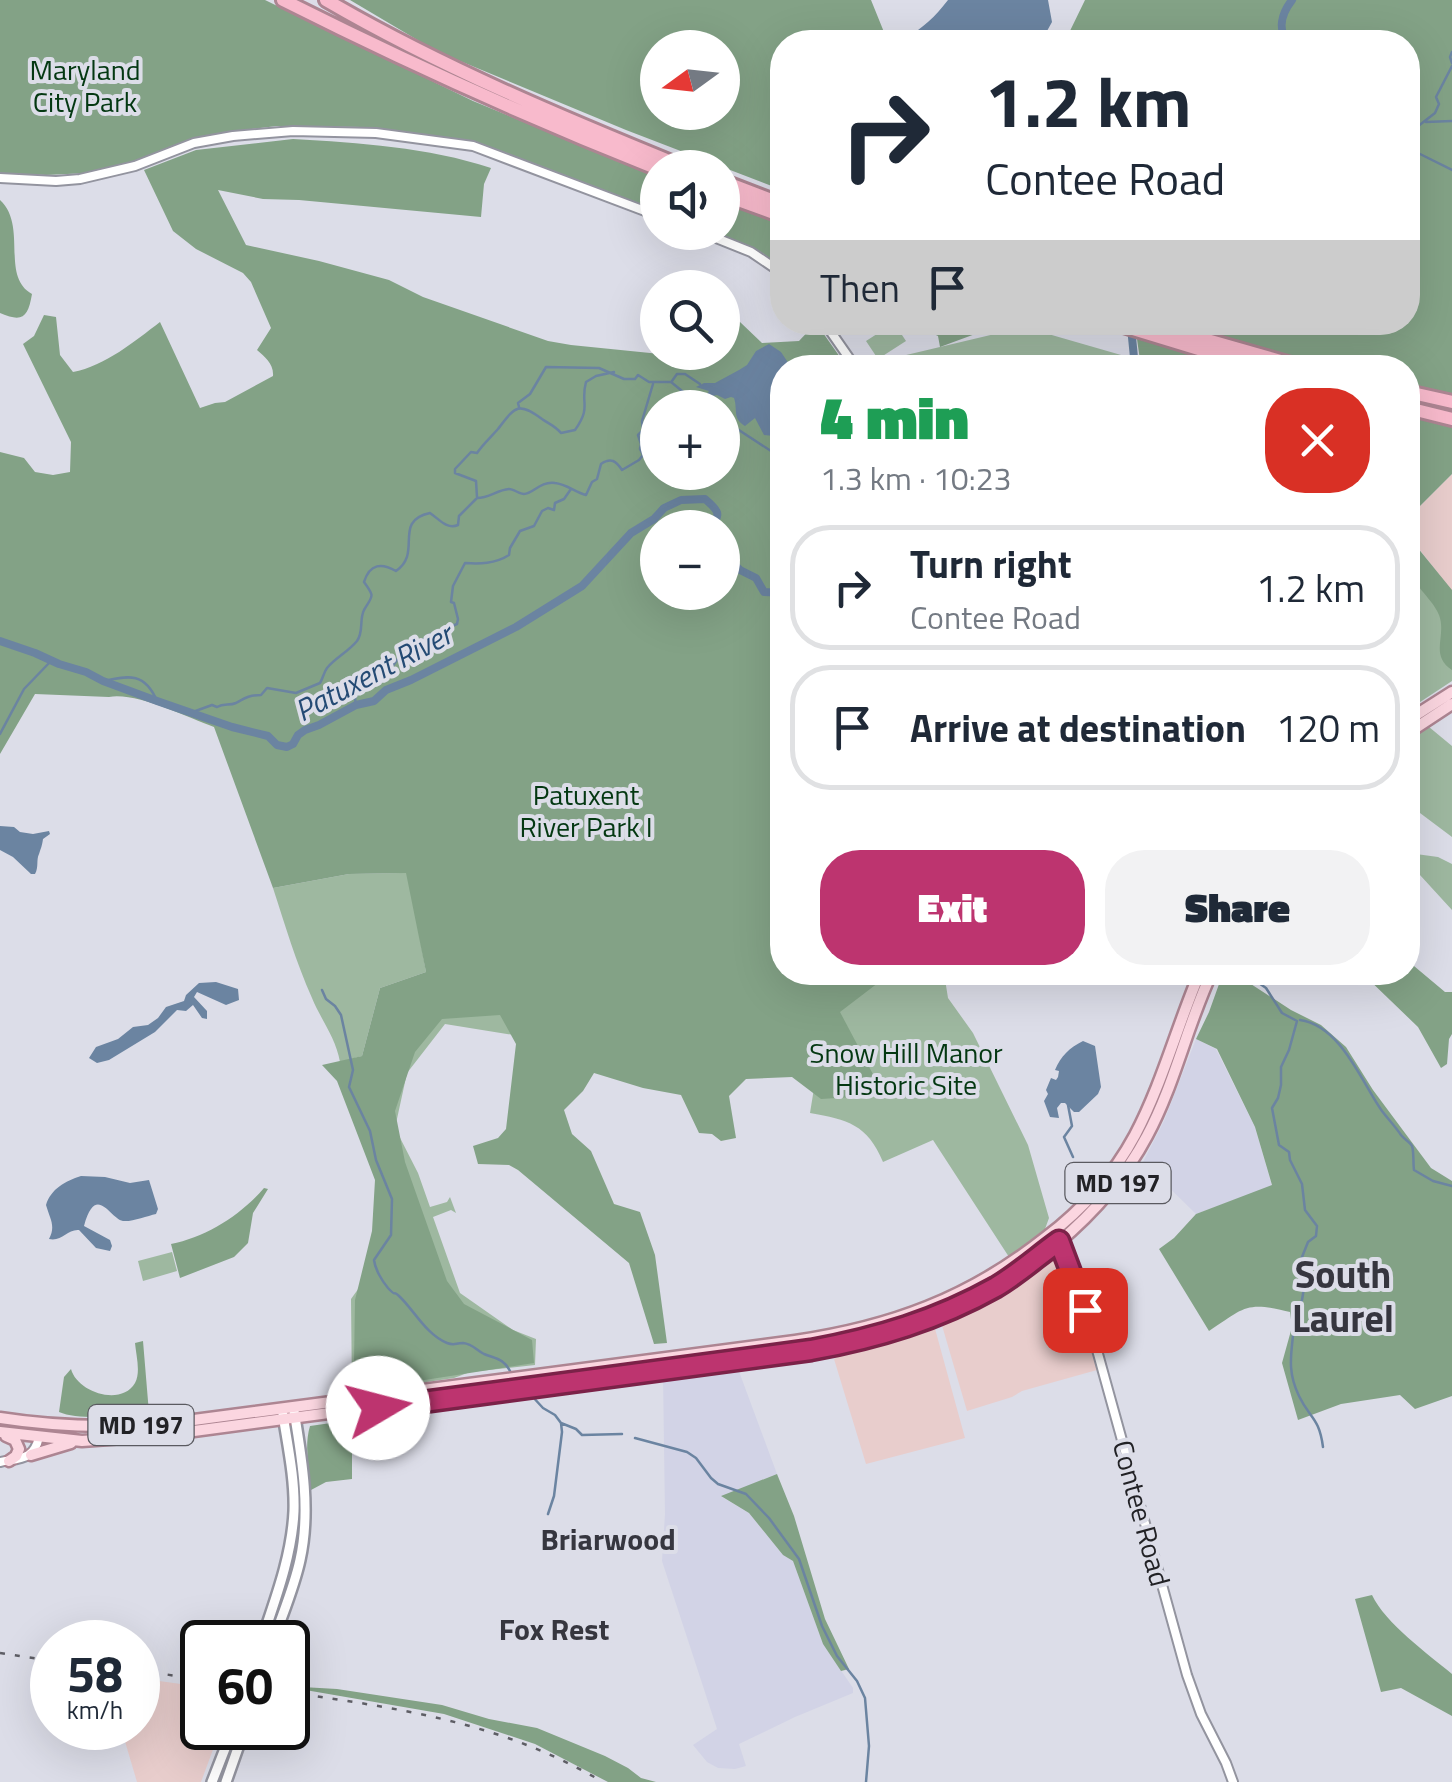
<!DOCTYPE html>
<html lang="en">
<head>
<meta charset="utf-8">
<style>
	:root { --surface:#fff; --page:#f2f2f3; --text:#1f2937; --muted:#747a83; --line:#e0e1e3; --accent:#bd346f }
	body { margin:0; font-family:"Titillium Web",sans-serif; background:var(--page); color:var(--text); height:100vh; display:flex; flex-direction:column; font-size:38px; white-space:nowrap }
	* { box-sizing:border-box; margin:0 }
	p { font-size:32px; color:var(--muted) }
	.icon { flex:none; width:55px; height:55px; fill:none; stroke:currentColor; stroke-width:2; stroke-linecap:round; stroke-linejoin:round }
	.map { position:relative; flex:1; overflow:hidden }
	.side { position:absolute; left:770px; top:355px; width:650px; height:630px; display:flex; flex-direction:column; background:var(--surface); border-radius:40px; box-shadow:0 10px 40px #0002 }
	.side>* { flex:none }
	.hud { position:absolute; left:770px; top:30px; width:650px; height:305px; border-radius:40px; box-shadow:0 10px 40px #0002; background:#fff; color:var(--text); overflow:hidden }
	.needle { width:65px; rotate:255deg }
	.tools { position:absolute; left:640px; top:30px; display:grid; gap:20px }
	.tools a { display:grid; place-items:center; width:100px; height:100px; border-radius:50%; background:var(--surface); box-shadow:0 10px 40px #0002; font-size:50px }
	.speed { position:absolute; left:30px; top:1620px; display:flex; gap:20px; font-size:50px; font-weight:700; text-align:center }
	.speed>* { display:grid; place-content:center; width:130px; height:130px; border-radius:50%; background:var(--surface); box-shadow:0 10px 40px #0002; line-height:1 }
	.speed small { font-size:25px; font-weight:400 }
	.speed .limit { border:5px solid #111; border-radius:15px; background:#fff; color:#111 }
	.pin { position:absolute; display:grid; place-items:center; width:85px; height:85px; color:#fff; margin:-42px; border-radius:20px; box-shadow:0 5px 15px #0006 }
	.me { position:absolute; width:110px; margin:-55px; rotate:82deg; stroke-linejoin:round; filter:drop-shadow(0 0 8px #0008) }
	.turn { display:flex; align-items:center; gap:35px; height:210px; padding:0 50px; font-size:45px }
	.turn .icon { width:130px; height:130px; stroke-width:2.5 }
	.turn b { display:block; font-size:70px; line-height:85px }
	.then { display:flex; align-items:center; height:95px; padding:0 50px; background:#0003; gap:20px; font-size:38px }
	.round { display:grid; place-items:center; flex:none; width:105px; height:105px; border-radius:40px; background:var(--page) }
	.summary { display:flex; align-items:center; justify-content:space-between; height:170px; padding:0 50px }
	h1 { font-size:60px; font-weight:800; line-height:75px; color:#1e9e55 }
	.action { display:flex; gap:20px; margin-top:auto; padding:20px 50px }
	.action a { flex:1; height:115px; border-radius:40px; background:var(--accent); color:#fff; font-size:40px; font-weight:800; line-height:115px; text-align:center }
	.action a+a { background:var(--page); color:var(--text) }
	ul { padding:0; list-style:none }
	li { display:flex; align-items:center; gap:30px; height:125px; margin:0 20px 15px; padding:0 30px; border:5px solid var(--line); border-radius:40px }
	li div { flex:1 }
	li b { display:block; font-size:38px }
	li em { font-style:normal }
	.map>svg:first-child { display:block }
	.commercial { fill:#e8cdcc }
	.built { fill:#d2d3e6 }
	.green { fill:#9eb8a0 }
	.forest { fill:#83a286; fill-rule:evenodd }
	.water { fill:#6b84a1 }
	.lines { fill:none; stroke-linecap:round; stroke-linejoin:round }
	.stream { stroke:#6b84a1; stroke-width:2.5 }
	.river { stroke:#6b84a1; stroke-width:8 }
	.tertiary-casing { stroke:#93949f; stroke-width:12 }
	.secondary-casing { stroke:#93949f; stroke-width:14 }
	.primary-casing { stroke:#ad8592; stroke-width:15 }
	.motorway-casing { stroke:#ad8592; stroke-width:18 }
	.tertiary { stroke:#fff; stroke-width:8 }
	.secondary { stroke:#fff; stroke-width:9 }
	.primary { stroke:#fbd6e0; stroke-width:10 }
	.motorway { stroke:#f8bacc; stroke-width:12 }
	.rail { stroke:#5e5e65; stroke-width:2.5; stroke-dasharray:5 10; stroke-linecap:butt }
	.route-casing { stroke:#7b2248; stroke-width:25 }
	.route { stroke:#bd346f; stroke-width:18 }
	.labels { text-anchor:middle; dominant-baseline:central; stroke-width:8; stroke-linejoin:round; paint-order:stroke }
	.shield { fill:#dcdde8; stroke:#5a5a60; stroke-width:2.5 }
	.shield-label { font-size:25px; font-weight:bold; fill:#222226 }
	.park-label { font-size:28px; fill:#043812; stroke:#dcdde8 }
	.street-label { font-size:28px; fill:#222226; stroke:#dcdde8 }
	.water-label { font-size:30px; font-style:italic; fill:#244a74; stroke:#dcdde8 }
	.neighbourhood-label { font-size:30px; font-weight:bold; fill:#36363f; stroke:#dcdde8 }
	.district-label { font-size:38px; font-weight:bold; fill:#36363f; stroke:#dcdde8 }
</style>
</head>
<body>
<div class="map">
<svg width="1452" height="1782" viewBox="0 0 1452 1782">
	<rect width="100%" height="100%" fill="#dcdde8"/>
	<path class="commercial" d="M1452,474V591L1408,535V523L1418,508Z
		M1054,1254L1059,1257L1078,1306L1097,1370L1022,1391L1012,1397L967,1411L941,1322L998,1293Z
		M934,1325L965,1438L866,1464L834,1359L850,1350Z
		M138,1678L202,1687V1728H221L201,1782H137L121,1728H138Z"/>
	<path class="built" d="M1196,1039L1216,1049L1255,1127L1272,1186L1196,1214L1143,1162L1164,1121Z
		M737,1366L777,1474L722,1497L749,1513L783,1555L793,1561L823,1644L853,1688V1693L795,1717L739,1744L746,1766L735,1769L718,1768L707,1762L693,1745L717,1729L662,1561L665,1514L663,1375Z"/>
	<path class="green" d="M894,323L906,341L878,359L866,341Z
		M1024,327L1128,357L1134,367L866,368L864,365Z
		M658,528V592H722L782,972L944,973L948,998L973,1033L1028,1145L1049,1218L1045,1229L1009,1257L933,1140L883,1162C867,1124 848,1120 810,1113L816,1076L683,1062L445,1024L407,1073L395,1128L418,1173L430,1207L447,1202L450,1197L456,1213L451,1210L433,1217L460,1293L513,1330L536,1339L535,1365L470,1372L454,1378L399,1386L393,1382L352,1393L351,1299L402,1228L360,1102L443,997L416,916L426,972L380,988L362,1056L340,1062C336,1038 321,1020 312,998C296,962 285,925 273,888L349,874L401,873Z
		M1408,537L1452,591V681L1408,710Z
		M1423,722L1452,746V837L1408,804V734Z
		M1416,854L1438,857L1452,864V910L1409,863Z
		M172,1252L177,1271L143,1281L138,1261Z"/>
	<path class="forest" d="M0,0H265L473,101L657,177V211L468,140L362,127L277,126L226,132L190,139L130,163L88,173L46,175L0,173Z
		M350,0H871L888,42H782V190L626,130L436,51ZM658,48H722V112H658Z
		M1085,0H1452V397L1408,385V368L1331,367L1163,323L1408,322V42H1057L1068,35Z
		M293,139C360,143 427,147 491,168L484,184L481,217L299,200L263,199L218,190L246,245L319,261L389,280L423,297L548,341L571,345L670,355L675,352H722L723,330L740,322L762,343L799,341L816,323L847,367L782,368V972L891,973L840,1012L884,1095L821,1099L792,1077L746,1079L729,1096L736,1138L721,1141L712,1134L699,1133L681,1095L643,1088L594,1073L583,1091L564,1110L572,1134L591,1151L614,1204L640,1212L655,1255L667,1343L654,1344L629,1263L518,1170L509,1165L478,1164L473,1146L498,1138L506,1129L516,1044L500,1015L442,1019L415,1052L395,1111L405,1162L447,1281L464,1304L532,1340L534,1363L360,1390L354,1364L355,1300L372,1231L375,1180L337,1081L322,1065L362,1056L380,988L426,972L406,873L349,874L273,888L214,727C186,717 137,692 109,697L35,694L0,754V452L24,458L35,472L53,475L70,472L71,442L23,344L34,336L44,315L56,317L60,355L73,372C105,366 135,341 160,322L200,408L215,403L225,402L273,376C274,364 265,357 257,350L271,328L251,282L243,273L196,249L173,231L144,170L196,150ZM658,408H722V472H658ZM658,528H722V592H658Z
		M0,200C28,226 0,276 32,294C28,317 23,323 0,313Z
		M723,202L782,224V267L761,252L713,233L722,232Z
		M911,323H1005L940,347L938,336Z
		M1137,339L1239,367H1141Z
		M1408,415L1452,427V474L1418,508L1408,524Z
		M1408,536L1452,590V670C1429,655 1447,636 1439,615C1435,605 1426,596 1419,587L1408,594Z
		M1408,961L1445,992H1452V1034L1449,1039L1447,1064L1441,1068L1418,1027L1362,973L1408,972Z
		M1223,973H1234L1291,1010L1321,1025L1346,1047L1373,1090L1431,1168L1452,1181V1396L1415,1409L1400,1395L1341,1404L1298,1420L1282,1363L1292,1327L1290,1312C1246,1301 1245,1307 1209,1331L1159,1249L1174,1238L1196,1214L1272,1185L1255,1127L1217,1049L1196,1039L1209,1012Z
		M264,1188L268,1189L253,1213L248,1243L234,1257L180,1278L171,1244C206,1237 241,1215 264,1188Z
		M143,1341L149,1413C125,1416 80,1421 59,1412L64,1377L71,1369C77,1392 121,1407 135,1383C141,1372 136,1355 135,1343Z
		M352,1420V1479L326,1482L311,1490C309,1469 304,1446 310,1426Z
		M777,1474L794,1516L825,1619L849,1669L841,1671L823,1644L793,1561L783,1555L749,1513L721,1496Z
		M1372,1595C1385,1623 1428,1654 1452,1674V1716L1401,1688L1381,1692L1355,1599Z
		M288,1662L302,1665L297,1681L302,1687L337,1689L442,1705L489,1719L537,1728L605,1756L628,1768L641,1778L656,1782H608L535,1744L444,1714L288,1687Z"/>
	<path class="water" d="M948,0H1048L1052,22L1047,31L1025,42H903L904,39C923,28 935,17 948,0Z
		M769,344L781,352L791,367L782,368V447L774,436L764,435L755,418L745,426C732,418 738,410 734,398L731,397L725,399L717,395L707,397L706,396L709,391L696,387L704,383H715L739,370L747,365L756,351Z
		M0,826L14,827L20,832L33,834L49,831L50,834L43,839C42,846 41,848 39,854C36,860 39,867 35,874H31L13,857L0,850Z
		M216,982L238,989L239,1000L226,1005L197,992L194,997L207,1011V1019L202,1018L193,1005L186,1011L177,1010L155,1032L109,1060L97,1063L89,1058L96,1047L118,1039L133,1027L148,1025L158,1018L166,1007L184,1001L186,995L199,983Z
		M1083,1041L1095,1046L1101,1087L1098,1094L1079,1112H1074L1065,1103H1061L1057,1108L1059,1118L1050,1117L1044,1101L1048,1094L1046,1090L1051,1078L1056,1080L1058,1077L1059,1071L1055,1070C1061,1056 1069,1048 1083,1041Z
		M81,1176L105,1177L130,1183L149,1180L158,1209L156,1214C147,1216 132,1222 123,1221C110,1219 96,1182 84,1226L110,1240L112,1246L110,1251L96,1248L79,1230C67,1229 62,1242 49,1239C56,1226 50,1219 46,1205C51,1189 65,1181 81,1176Z"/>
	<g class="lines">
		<path class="stream" d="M1452,63L1450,57L1452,52
			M1426,122L1452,121
			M1408,134L1435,113L1439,104L1436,97L1452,66
			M1408,141L1416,152L1452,170
			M672,381L677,374H685L700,384
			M519,407L518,403L530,394L546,367L599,368L624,379H635L638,375L649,382H671L703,408
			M722,419L771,451L782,456
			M477,497L476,481L455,473V469L471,452L477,453C483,444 491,437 498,429C515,407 518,401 542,419C549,424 555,426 561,433L575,430C592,406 580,404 586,382L596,376L614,372
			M103,681C130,675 145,673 157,701
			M356,705L355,698L364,681H369L373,676L384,678L410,642L414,640L418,644L429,635L457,624L458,619L454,603L451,602L453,586L465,563C479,564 495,564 509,555L510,548L520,531L534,526L542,511L548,508L554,510L555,503L564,499L571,489
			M190,713L212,705L217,707C224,703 229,706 236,703C245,698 249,695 261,695L267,688L296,693L320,683C323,678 324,672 327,668C335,658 348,652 357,641C364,631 359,620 364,610C373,595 375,597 364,582C370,563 382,563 396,571C423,553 392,521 430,513C439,519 447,530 458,525L459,516L477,498C489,498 497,490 509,489C514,489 519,494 524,494C533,494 540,481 555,483C566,484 575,492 586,495L592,482L597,479L601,464C611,457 616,461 622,470L639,460L643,455L640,449L641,444L638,435L643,430L642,421L653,384
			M0,734L24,689L51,661
			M1227,972L1232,979L1256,981L1266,988L1282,1013L1297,1021L1289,1050L1281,1067V1085L1278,1098L1272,1108L1279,1145L1289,1152L1290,1160L1302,1184L1305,1210L1317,1226L1316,1236L1308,1242L1298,1267L1306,1276L1302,1300L1295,1316
			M322,990L326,999L335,1006L341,1015L353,1070L349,1087L370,1131L376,1160L392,1199L391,1235L374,1260C375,1269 382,1281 388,1288C398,1299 391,1288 401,1298C415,1312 427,1335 447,1343C455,1346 455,1343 463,1343C473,1344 476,1350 484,1354C496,1359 503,1358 510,1371
			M1300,1020C1341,1026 1361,1081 1382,1111C1388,1119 1395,1126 1401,1135C1404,1139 1410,1142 1412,1146C1414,1152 1413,1163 1414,1170L1433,1181L1452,1186
			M1068,1105L1072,1126L1064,1137L1073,1157
			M1294,1325C1292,1352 1286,1369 1299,1396C1310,1419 1319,1417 1323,1447
			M531,1395L543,1408L555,1415L561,1423L576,1429L582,1435L622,1434
			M635,1438L687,1452L696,1458L711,1478L718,1484L746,1494L769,1518L799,1559L822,1626L837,1656L857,1681L865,1698L869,1746L866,1782
			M548,1514L554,1496L562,1432L561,1423"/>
		<path class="river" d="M1288,42C1277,29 1282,13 1292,0
			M1131,327L1135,368
			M722,553L740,570L756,578L764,592L782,593
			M0,641L35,653L59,664L86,672L103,681L157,701L232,727L268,736L277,745L287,747L293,744L298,735L305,730L319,725L356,705L374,701L386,690L411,680L516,627L582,586L631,533L654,519L664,508L681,500L705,499C718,510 723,515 709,528"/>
		<defs>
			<path id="tertiary" d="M0,178L56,181L80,179L135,166L194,143L233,136L293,131L376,133L473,146L658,216
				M701,232L751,252L782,273
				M824,322L856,368
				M1056,1230L1078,1288L1092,1332L1187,1675L1201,1714L1226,1763L1233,1782
				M0,1462C20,1458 34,1460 39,1437"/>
			<path id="secondary" d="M261,1642C275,1600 292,1556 294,1511C295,1479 288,1447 283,1415
				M273,1642C282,1615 294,1588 300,1560C311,1511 302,1459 294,1411
				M212,1782L233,1728
				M226,1782L245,1728"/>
			<path id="primary" d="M1408,720L1452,692
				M1408,733L1452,704
				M0,1418C57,1427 113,1428 171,1423L795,1341C891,1327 969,1298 1045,1238C1082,1210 1113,1176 1135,1135C1162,1084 1177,1026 1200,972
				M0,1432L82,1441L164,1435L811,1349C853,1342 897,1334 937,1317C1020,1282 1104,1217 1147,1136C1175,1084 1187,1025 1212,972
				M6,1436L15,1440L19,1449L16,1456L9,1461
				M31,1455L71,1443"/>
			<path id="motorway" d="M283,0C406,62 530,118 658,169
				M326,0C441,67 563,118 686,168
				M722,181L782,204
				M722,194L782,216
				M1110,322L1261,368
				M1144,322L1305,368
				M1408,392L1452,402
				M1408,408L1452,419"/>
		</defs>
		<use href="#tertiary" class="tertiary-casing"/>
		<use href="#secondary" class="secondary-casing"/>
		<use href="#primary" class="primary-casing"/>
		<use href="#motorway" class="motorway-casing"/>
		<use href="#tertiary" class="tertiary"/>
		<use href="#secondary" class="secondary"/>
		<use href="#primary" class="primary"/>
		<use href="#motorway" class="motorway"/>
		<path class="rail" d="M0,1653L52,1661
			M138,1670L202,1680
			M288,1692C402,1709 501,1722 603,1782"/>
	</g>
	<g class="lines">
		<defs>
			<path id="route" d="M378,1408L811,1350C877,1338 937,1320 996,1287C1018,1274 1038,1256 1059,1241L1085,1310"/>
		</defs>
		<use href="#route" class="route-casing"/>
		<use href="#route" class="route"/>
	</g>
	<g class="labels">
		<g class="shield">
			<rect x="1065.5" y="1163" width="105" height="40" rx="8"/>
			<rect x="88.5" y="1405" width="105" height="40" rx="8"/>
		</g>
		<g class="shield-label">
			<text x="1118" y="1183">MD 197</text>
			<text x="141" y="1425">MD 197</text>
		</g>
		<g class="park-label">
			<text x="85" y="69">Maryland<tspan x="85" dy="32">City Park</tspan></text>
			<text x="586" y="794">Patuxent<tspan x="586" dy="32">River Park I</tspan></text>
			<text x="906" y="1052">Snow Hill Manor<tspan x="906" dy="32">Historic Site</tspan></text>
		</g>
		<g class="street-label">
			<text transform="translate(1142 1513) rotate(75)">Contee Road</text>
		</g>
		<g class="water-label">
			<text transform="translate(373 672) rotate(-28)">Patuxent River</text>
		</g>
		<g class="neighbourhood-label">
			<text x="608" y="1539">Briarwood</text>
			<text x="554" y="1629">Fox Rest</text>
		</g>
		<g class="district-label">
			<text x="1343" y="1274">South<tspan x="1343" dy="44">Laurel</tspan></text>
		</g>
	</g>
</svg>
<div class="tools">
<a><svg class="needle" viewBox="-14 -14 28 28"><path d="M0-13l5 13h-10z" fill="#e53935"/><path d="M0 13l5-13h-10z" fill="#747a83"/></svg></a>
<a><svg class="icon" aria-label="sound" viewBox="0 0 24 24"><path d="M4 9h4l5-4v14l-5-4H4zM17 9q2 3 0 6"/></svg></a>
<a><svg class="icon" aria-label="search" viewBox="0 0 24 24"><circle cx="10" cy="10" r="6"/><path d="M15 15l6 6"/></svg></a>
<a>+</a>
<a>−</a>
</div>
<div class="speed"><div>58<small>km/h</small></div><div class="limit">60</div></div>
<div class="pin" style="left:1085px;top:1310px;background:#d93025"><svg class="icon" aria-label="arrive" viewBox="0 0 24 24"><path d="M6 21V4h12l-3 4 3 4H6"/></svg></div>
<svg class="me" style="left:378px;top:1408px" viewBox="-20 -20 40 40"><circle r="19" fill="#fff"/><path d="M0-13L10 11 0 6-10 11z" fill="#bd346f"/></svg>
<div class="hud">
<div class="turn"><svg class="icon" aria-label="right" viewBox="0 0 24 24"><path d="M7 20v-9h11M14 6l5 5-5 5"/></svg><div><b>1.2 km</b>Contee Road</div></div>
<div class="then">Then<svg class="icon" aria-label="arrive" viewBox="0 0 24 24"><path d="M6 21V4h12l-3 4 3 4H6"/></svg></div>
</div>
<section class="side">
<div class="summary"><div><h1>4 min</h1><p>1.3 km · 10:23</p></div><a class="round" style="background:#d93025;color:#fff"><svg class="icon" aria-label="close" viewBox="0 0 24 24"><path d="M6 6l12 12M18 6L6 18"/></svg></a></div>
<ul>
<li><svg class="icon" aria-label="right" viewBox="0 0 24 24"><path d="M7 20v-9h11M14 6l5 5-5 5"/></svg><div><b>Turn right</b><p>Contee Road</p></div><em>1.2 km</em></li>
<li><svg class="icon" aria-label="arrive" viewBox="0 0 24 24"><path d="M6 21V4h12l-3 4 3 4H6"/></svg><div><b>Arrive at destination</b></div><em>120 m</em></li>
</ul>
<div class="action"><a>Exit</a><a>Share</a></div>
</section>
</div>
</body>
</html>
